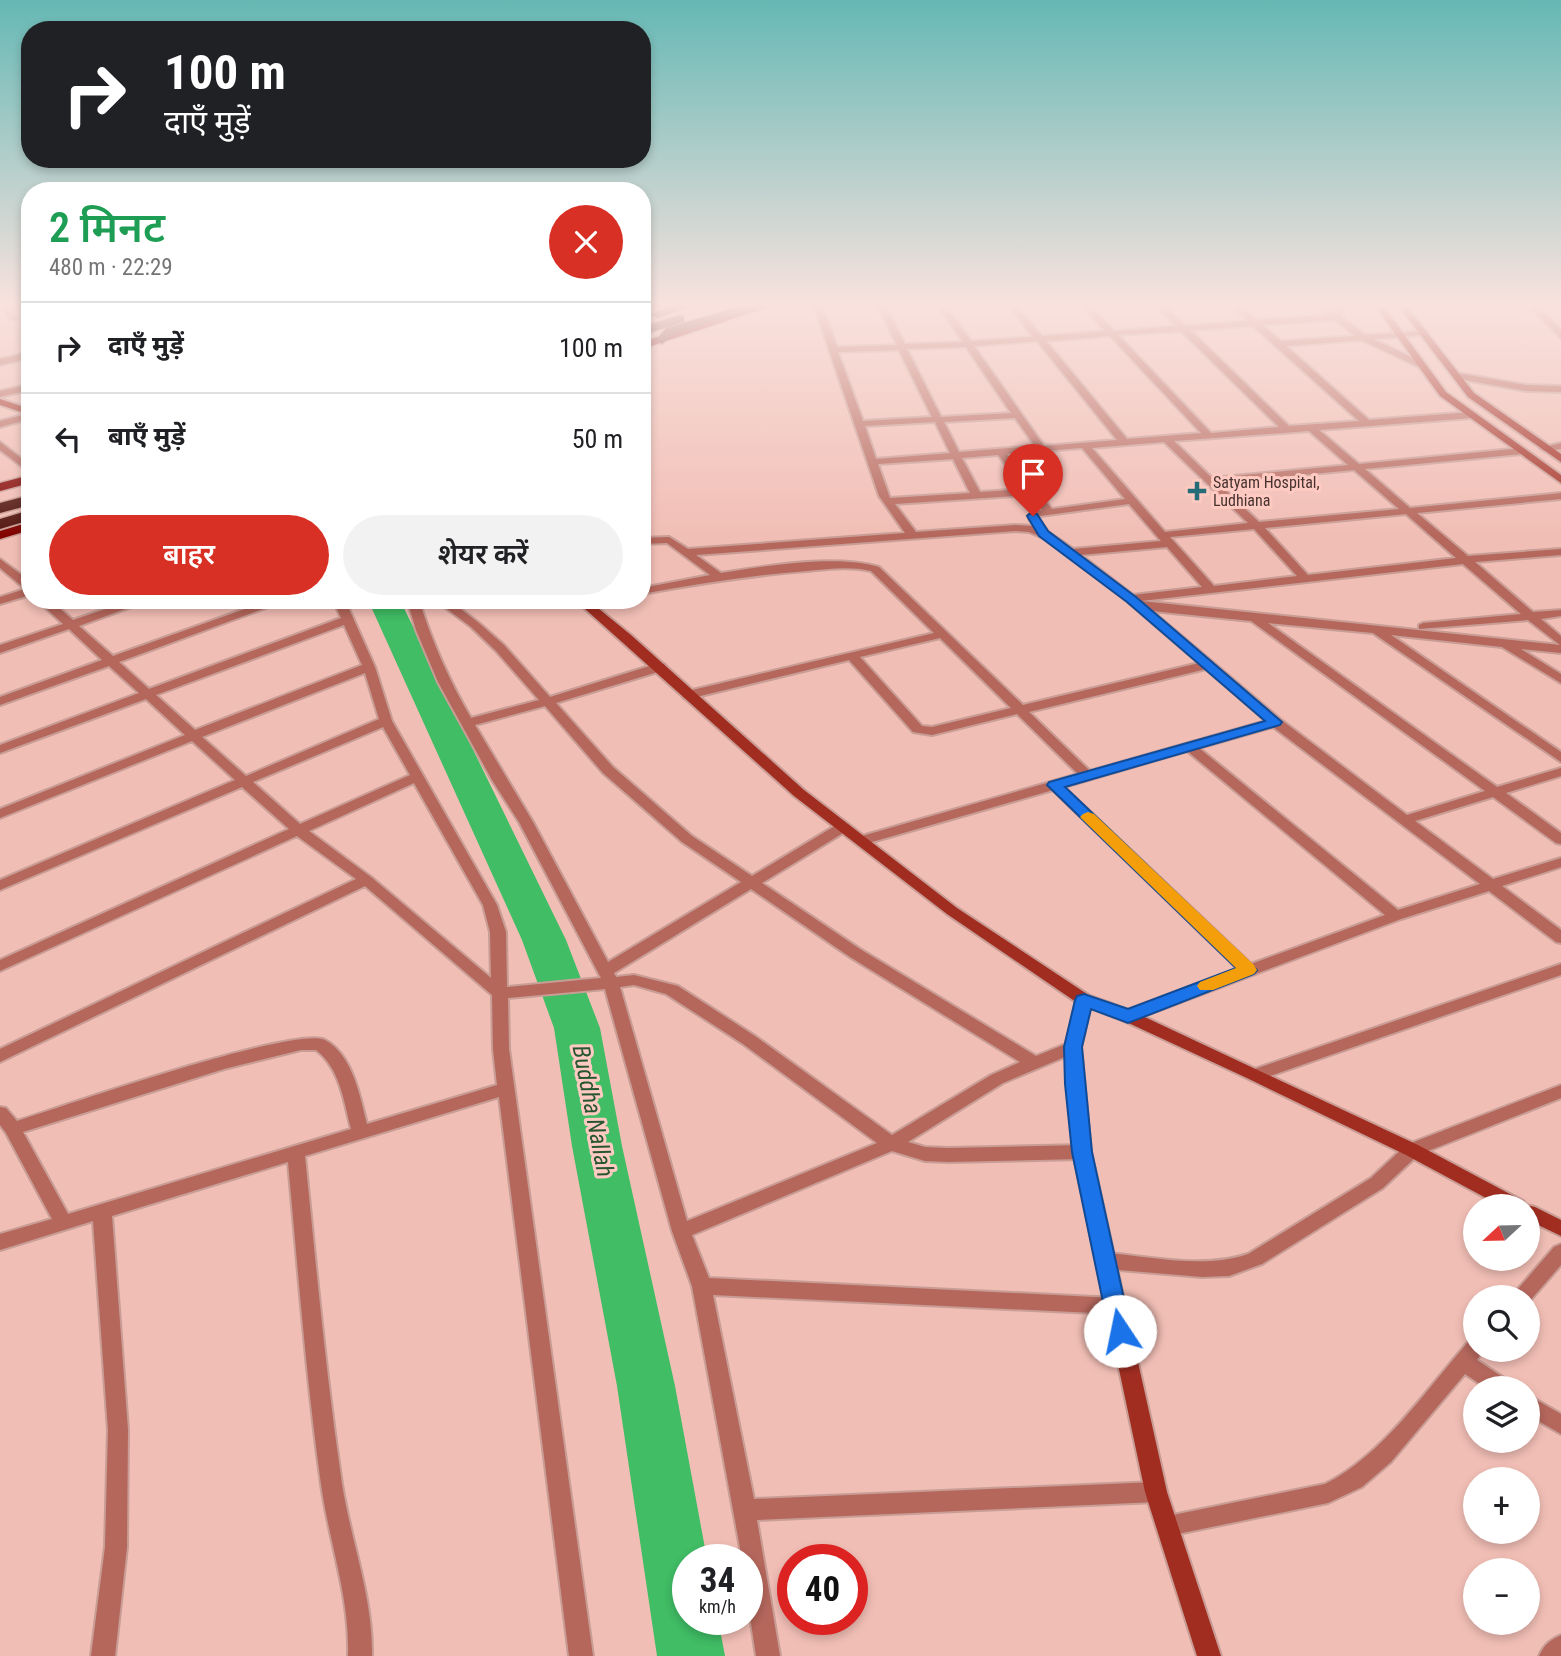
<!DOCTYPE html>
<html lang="hi">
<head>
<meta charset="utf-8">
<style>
	:root { --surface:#fff; --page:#f2f2f2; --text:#202124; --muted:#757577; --line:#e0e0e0; --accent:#d93025 }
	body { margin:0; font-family:"Roboto Condensed","Noto Sans Devanagari",sans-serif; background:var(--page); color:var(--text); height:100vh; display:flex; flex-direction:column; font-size:26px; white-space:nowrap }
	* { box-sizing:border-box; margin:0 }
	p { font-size:23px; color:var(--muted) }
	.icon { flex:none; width:38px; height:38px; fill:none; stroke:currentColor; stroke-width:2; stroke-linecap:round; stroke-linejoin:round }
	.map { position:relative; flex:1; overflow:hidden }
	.drawer { position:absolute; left:21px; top:182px; width:630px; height:427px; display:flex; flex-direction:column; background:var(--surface); border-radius:28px; box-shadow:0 4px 10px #0003 }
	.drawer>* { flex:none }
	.guide { position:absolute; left:21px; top:21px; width:630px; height:147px; border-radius:28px; box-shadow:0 4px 10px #0003; background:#202124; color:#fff; overflow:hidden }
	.needle { width:46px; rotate:248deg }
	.fabs { position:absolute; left:1463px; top:1194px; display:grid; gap:14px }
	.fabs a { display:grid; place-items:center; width:77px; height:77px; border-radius:50%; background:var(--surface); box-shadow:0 4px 10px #0003; font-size:35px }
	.speed { position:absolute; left:672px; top:1544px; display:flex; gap:14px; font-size:35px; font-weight:700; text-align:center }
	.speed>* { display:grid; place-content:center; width:91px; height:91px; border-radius:50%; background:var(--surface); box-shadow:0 4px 10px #0003; line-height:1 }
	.speed small { font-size:18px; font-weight:400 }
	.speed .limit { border:10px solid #d22; background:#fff; color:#111 }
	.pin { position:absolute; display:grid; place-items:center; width:60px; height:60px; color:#fff; margin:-72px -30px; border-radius:50% 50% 50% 0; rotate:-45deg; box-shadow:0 0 7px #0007 }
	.pin .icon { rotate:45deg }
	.me { position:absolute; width:77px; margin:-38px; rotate:349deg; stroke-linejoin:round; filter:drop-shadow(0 0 5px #0008) }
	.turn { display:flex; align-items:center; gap:24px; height:147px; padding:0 28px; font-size:32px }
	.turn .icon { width:91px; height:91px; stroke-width:2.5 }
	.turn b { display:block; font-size:49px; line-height:60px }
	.round { display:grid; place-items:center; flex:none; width:74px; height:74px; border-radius:37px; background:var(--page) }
	.overview { display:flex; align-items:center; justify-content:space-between; height:119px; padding:0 28px }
	h1 { font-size:42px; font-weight:600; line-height:52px; color:#1e9e55 }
	.action { display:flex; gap:14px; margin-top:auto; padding:14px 28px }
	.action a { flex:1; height:80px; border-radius:42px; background:var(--accent); color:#fff; font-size:28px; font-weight:600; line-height:80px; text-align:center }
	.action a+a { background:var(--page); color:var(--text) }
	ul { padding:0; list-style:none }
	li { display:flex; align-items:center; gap:21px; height:91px; padding:0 28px; border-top:2px solid var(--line) }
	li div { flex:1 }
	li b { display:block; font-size:26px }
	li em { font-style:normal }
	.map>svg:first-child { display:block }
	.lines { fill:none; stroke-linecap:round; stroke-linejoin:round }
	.river { fill:#40bd65; fill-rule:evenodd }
	.street-casing { stroke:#c89d95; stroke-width:4 }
	.secondary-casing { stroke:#c89d95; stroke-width:4 }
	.primary-casing { stroke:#c89d95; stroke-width:3 }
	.highway-casing { stroke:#c89d95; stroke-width:3 }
	.street { fill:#b5675c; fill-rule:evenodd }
	.secondary { fill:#a12d21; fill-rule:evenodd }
	.primary { fill:#820401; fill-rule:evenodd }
	.highway { fill:#531710; fill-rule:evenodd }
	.route { fill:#1a73e8; stroke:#114b97; stroke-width:2 }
	.slow { fill:#f59e0b }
	.poi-dot { fill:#246c78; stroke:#ffcac1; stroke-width:2.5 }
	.labels { text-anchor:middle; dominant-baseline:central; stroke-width:6; stroke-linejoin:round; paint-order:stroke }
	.far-poi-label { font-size:16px; fill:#483330; stroke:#ffcac1; text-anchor:start }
	.near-water-label { font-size:24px; font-style:italic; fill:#265531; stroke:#ffcac1 }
</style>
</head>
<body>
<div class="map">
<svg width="1561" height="1656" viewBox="0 0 1561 1656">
	<rect width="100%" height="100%" fill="#f1beb5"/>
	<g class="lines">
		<path class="river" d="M368,600H400L566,940L600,1028L622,1146L675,1386L707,1559H688V1619H718L725,1656H657L617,1386L572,1146L554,1028L522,940Z"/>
		<defs>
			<path id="street" d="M0,303H6L17,318L16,320H10Z
				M813,303H821L837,347L897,345L876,303H884L905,344L963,342L936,303H944L971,341L1033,337L1006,303H1014L1042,336L1105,331L1079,303H1087L1114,331L1176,326L1153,303H1162L1185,326L1248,321L1229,303H1238L1257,320L1329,315L1315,303H1324L1335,312L1336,310L1328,303H1337L1344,309L1341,316L1365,335L1426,331V335H1423L1373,339L1424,363V367L1421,368L1361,340L1286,346L1369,420L1471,412L1476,415L1471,418L1319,430L1359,464L1522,448L1527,451L1522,454L1365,469L1410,508L1561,493V499L1417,513L1468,556L1561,549V555L1475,562L1533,612L1561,610V616L1541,619L1561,636V653L1521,649L1561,674V683L1502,647L1391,635L1561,752V762L1373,633L1268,623L1497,787L1561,768V776L1506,793L1561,833V844L1556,843L1493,797L1415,821L1493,879L1561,858V867L1502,886L1561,930V943L1556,942L1489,891L1401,919L1128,1022L1122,1020L1120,1016L1122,1012L1238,969L1053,790L865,844L860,845L853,841L855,838L1078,774L1017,714L932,735L913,732L849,660L688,699L684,698L682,695L684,692L934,633L871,571C850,566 828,569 807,571C751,575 697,584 642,594V588L710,575L667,543L642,544V538L669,537L688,549L905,533L879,496ZM1335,320L1355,336L1281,341L1262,325ZM1253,326L1359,421L1289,426L1190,330ZM1181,331L1279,427L1211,433L1118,335ZM1110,336L1201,433L1127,439L1046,341ZM1037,341L1117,440L1044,446L974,346ZM966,347L1011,413L941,417L907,349ZM899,350L932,417L863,421L838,352ZM1015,418L1035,446L959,452L944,422ZM935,422L950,453L876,459L865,426ZM1309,431L1348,465L1212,478L1174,441ZM1164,442L1248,523L1165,532L1092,448ZM1082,448L1125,499L1052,509L1007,454ZM998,455L1025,489L980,492L962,458ZM953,459L970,493L890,498L878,464ZM1354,470L1399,509L1259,522L1218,483ZM1030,495L1042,510L1030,514L1029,519L1034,526L1015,525L916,532L895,504ZM1129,504L1161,541L1073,549L1048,532L1039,519L1040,516ZM1406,514L1456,558L1308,575L1265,528ZM1254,529L1297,576L1214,586L1170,537ZM1015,531L1029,532L1046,539L1127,601L1199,663L1023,705L879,567C834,554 767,566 721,573L696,555ZM1167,547L1202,587L1133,595L1081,555ZM1463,564L1521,614L1423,623L1419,625V629L1528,620L1560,645L1141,601ZM1152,611L1251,621L1485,791L1407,815L1280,719ZM940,638L1011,708L932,727L922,726L860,657ZM1206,669L1266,721L1090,771L1029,712ZM1273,727L1480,884L1398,910L1199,748ZM1187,751L1385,915L1251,964L1064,787Z
				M1526,303H1535L1561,330V338Z
				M30,352V358L0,365V359Z
				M1457,373L1526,385L1561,386V392L1526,391L1454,378V374Z
				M30,384V390L0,397V391Z
				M30,413V419L0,427V421Z
				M0,442L30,465V473L0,450Z
				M1561,443V449L1545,451L1540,448Z
				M0,559L30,581V595L0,604V597L25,589L0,568Z
				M37,600H50L73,620L132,600H150L79,626L113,656L270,600H287L119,662L149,689L341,618L333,600H345L375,667L392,721L497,905L506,932L507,987L601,978L519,822L492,780L438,682L416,630L407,600H419C432,642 449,680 471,718L539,700L496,651L471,627L435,600H449L479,623L504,645L550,697L656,664H664L666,667L664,670L556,703L613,767L692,836L752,876L838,824H848L850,827L848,830L762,883L860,949L1036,1056L1073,1041L1079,1043L1081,1047L1079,1051L1003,1083L908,1142L925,1147L948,1148L1082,1145L1088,1147L1091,1152L1088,1157L1082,1159L948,1162L925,1161L892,1151L692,1235L709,1278L1115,1298L1122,1300L1125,1306L1122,1312L1115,1314L713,1295L754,1499L1156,1482L1164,1485L1167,1492L1164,1499L1156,1502L757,1520L780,1656H756L747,1597V1559H742L692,1286L672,1231L605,989L508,998L509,1049L593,1656H569L499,1097L305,1156C316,1266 326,1375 342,1484C351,1542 373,1597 372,1656H348C350,1597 329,1542 321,1484C306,1377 298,1269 288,1162L112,1216L128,1430L127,1547L115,1656H91L105,1547L108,1430L93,1221L0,1250V1234L52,1219L6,1133L0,1125V1107L6,1108L17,1121C61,1107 296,1025 325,1040C353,1055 360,1097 367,1124L497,1085L493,1049L492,995L365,886L0,1062V1049L356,879L297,836L0,971V960L289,829L242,787L0,890V880L235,780L192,741L0,818V809L185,735L146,699L0,753V745L139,693L109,666L0,705V697L102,660L69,629L0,653V645L63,624ZM344,625L362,665L195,730L156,695ZM365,673L379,719L246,776L202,737ZM545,706L603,773L682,842L741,882L608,962L533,822L475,725ZM383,727L410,775L300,824L253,782ZM414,783L483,905L490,932L491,978L371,877L309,831ZM751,889L850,957L1020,1062L991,1075L892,1135L755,1036L678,986L634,975L616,977L614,973ZM634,985L666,994L743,1044L877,1143L687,1221L620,987ZM301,1050H316C340,1068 344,1102 351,1129L68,1214L23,1132L224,1069Z
				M1561,964V975L1261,1079L1255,1081L1249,1079L1247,1075L1249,1071Z
				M1561,1085V1098L1418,1155L1383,1188L1262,1264L1229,1276L1202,1277L1107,1269L1100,1266L1098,1261L1100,1256L1107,1253C1153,1257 1204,1269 1248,1254L1371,1178L1406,1145Z
				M1561,1244V1265L1528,1303V1297H1511L1554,1247Z
				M1475,1340V1349H1484L1477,1360L1510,1382L1513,1388H1486L1465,1374L1391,1462L1362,1487L1328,1503L1168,1536L1160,1533L1157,1526L1160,1519L1168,1516L1325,1484C1383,1455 1426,1390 1468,1342Z
				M1528,1395L1561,1414V1434L1528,1415Z
				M1561,1635V1656H1539C1544,1645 1550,1640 1561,1635Z"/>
			<path id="secondary" d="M1373,303H1381L1446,392L1561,475V483L1440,396Z
				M1396,303H1404L1474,393L1561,454V462L1468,397Z
				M0,399L30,409V415L0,405Z
				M575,600H588L631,635L804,790L957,908L1090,996L1134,1012L1418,1145L1523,1201L1526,1205L1535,1207L1561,1220V1236L1528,1220V1206H1501L1406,1155L1249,1079L1122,1020L1090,1008L1081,1047L1091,1152L1167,1492L1221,1656H1197L1145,1492L1073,1152L1065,1047L1076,1002L947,914L794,796Z"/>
			<path id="primary" d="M642,303H648L643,306Z
				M765,303H780L642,349V342Z
				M30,475V483L0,491V483Z
				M30,522V530L0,539V531Z"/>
			<path id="highway" d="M680,303H698L658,318L652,314Z
				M752,303H771L674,334L662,344L656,340L666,328Z
				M680,315L684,316V322L642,335V327Z
				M30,495V505L0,513V503Z
				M30,510V520L0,529V519Z"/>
		</defs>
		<use href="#street" class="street-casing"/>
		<use href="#secondary" class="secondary-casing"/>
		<use href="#primary" class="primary-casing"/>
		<use href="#highway" class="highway-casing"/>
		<use href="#street" class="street"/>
		<use href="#secondary" class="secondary"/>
		<use href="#primary" class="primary"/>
		<use href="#highway" class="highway"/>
	</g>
	<linearGradient id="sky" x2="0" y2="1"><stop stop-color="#65b8b4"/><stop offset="0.57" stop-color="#f9e2de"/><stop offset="1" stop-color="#f9e2de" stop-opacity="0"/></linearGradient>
	<rect width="1561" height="535" fill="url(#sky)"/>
	<path class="route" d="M1029,514H1037L1048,531L1136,597L1282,722L1280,725L1065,787L1257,970L1254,974L1128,1023L1091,1009L1082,1047L1092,1152L1131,1331L1128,1338L1120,1340L1112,1338L1109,1331L1072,1152L1065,1084L1064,1047L1075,1000L1077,996L1084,994L1128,1009L1236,968L1047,785L1049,782L1265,721L1127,602L1039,536L1027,516Z"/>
	<path class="slow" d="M1088,812L1094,814L1254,965L1257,970L1254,974L1213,990H1200L1197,986L1200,982L1236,968L1083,820L1080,817L1083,814Z"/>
	<path class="poi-dot" d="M1193.5 480.5h7v7h7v7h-7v7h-7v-7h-7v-7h7z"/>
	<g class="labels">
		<g class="far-poi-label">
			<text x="1213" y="482">Satyam Hospital,<tspan x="1213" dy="18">Ludhiana</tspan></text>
		</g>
		<g class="near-water-label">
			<text transform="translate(593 1111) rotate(79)">Buddha Nallah</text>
		</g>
	</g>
</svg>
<div class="fabs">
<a><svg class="needle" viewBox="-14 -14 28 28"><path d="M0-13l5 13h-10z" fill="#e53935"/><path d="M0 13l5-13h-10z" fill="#757577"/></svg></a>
<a><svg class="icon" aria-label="search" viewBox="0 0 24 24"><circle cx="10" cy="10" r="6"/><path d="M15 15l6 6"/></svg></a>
<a><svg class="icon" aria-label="layers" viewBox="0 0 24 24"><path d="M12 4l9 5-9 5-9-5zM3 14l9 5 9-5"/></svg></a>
<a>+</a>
<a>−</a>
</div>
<div class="speed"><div>34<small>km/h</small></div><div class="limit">40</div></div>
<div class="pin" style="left:1033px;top:516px;background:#d93025"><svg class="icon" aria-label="arrive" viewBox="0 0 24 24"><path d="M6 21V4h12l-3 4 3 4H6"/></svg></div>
<svg class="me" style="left:1120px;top:1331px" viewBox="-20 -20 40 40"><circle r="19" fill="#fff"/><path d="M0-13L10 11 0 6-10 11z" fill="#1a73e8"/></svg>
<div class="guide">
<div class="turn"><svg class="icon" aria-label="right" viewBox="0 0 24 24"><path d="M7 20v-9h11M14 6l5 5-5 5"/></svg><div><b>100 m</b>दाएँ मुड़ें</div></div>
</div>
<section class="drawer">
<div class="overview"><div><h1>2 मिनट</h1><p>480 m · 22:29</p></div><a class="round" style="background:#d93025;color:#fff"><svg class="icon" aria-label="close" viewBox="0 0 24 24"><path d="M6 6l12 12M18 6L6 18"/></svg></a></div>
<ul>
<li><svg class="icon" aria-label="right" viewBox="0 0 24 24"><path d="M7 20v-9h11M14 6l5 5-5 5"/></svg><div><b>दाएँ मुड़ें</b></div><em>100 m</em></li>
<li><svg class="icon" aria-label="left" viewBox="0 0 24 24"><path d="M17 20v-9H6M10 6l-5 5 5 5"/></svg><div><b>बाएँ मुड़ें</b></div><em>50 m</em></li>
</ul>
<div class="action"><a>बाहर</a><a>शेयर करें</a></div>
</section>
</div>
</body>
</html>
